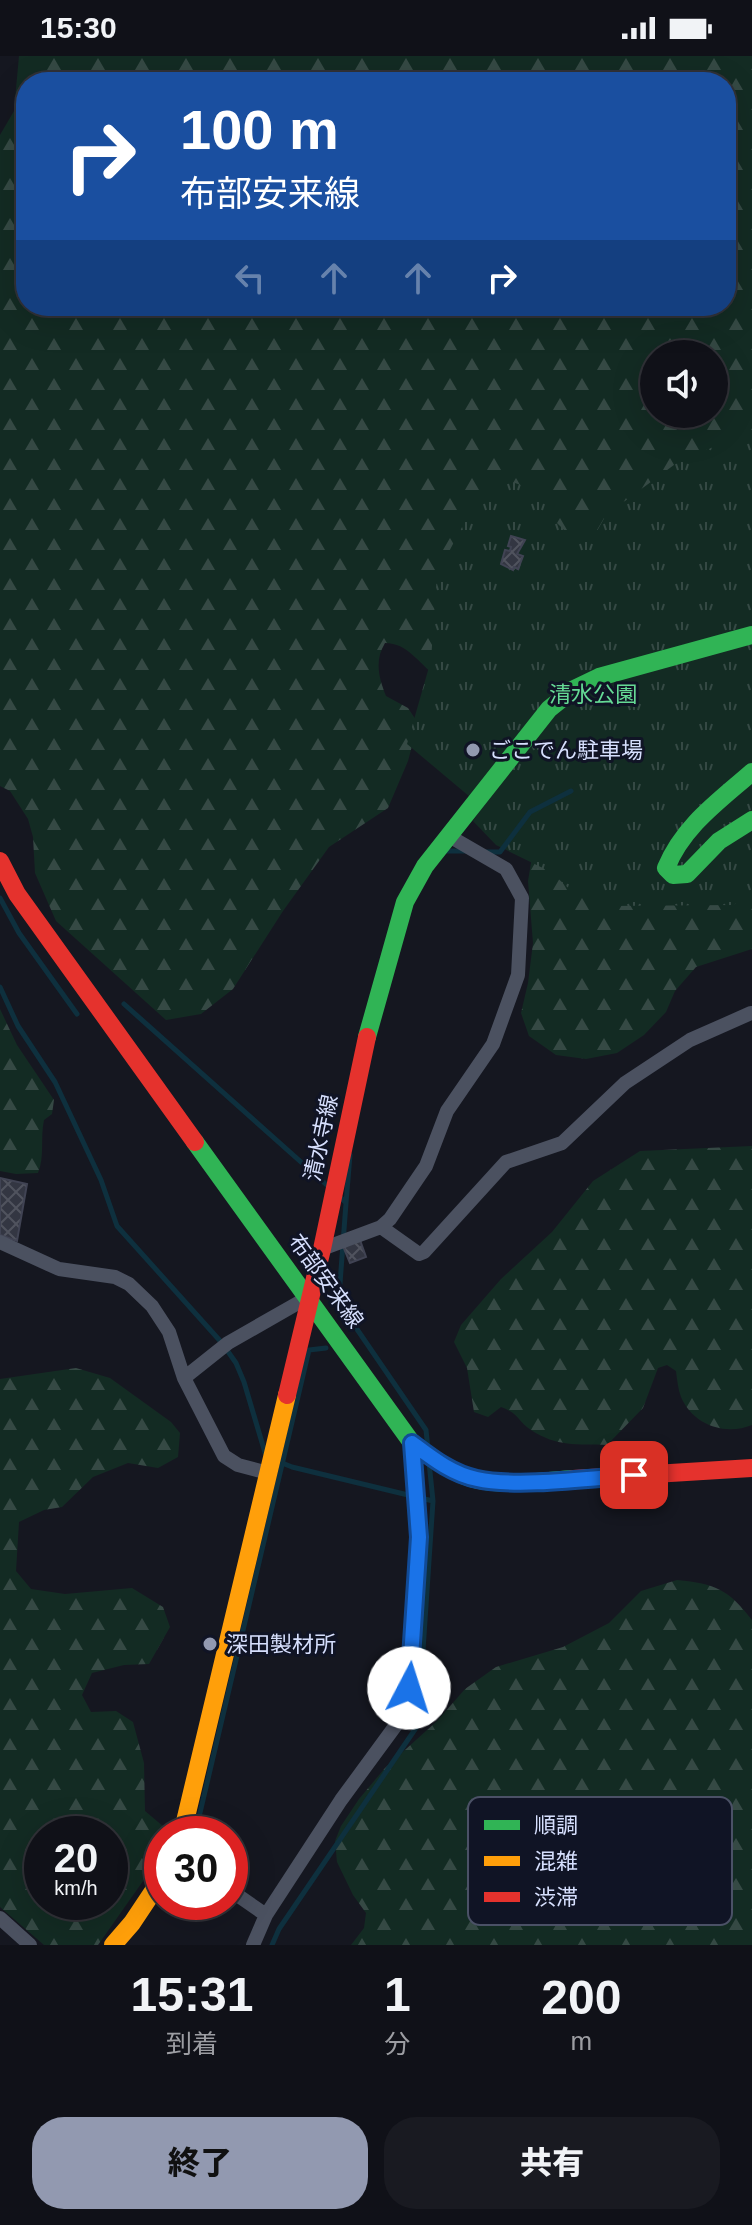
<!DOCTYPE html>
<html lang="ja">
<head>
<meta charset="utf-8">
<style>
	:root { --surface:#101118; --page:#191a21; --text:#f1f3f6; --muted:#9c9da2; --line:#303137; --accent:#9299b0 }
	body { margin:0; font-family:Helvetica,"Noto Sans JP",sans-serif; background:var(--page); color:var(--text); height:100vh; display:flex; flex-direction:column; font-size:30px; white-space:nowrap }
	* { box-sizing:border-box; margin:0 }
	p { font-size:26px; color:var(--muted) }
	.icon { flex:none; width:44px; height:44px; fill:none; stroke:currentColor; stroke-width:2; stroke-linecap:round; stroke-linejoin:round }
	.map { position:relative; height:1889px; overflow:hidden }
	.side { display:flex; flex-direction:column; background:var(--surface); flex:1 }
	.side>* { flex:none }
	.banner { position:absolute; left:16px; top:16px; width:720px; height:244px; border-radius:32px; box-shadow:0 8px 32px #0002,0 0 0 2px var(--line); background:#1a4fa0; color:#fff; overflow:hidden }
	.buttons { position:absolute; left:640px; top:284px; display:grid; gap:16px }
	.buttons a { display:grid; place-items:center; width:88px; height:88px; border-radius:50%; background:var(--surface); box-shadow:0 8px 32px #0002,0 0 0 2px var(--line); font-size:40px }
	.speed { position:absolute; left:24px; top:1760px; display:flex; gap:16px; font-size:40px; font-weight:700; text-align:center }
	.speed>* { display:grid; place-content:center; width:104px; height:104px; border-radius:50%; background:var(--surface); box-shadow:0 8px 32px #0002,0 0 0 2px var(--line); line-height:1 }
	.speed small { font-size:20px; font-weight:400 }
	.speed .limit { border:12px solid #d22; background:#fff; color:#111 }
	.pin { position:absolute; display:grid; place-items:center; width:68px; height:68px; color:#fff; margin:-34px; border-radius:16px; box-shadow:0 4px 12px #0006 }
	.me { position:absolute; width:88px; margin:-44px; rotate:5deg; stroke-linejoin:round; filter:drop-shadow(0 0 6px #0008) }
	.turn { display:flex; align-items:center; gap:28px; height:168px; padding:0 32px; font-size:36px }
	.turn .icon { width:104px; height:104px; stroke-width:2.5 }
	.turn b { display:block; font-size:56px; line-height:68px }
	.lanes { display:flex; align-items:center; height:76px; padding:0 32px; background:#0003; justify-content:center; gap:40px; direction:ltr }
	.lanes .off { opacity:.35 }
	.eta { display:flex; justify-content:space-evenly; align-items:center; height:136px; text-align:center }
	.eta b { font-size:48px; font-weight:800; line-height:56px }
	.cta { display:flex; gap:16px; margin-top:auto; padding:16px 32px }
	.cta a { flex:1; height:92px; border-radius:32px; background:var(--accent); color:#111; font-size:32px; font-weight:800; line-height:92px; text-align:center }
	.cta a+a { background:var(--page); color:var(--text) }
	.status { display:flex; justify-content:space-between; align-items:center; height:56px; padding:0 40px; background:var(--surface); direction:ltr }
	.status svg { height:22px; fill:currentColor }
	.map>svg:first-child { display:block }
	.forest { fill:url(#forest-firs); fill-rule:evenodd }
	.park { fill:url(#park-tufts) }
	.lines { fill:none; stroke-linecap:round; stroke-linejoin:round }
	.stream { stroke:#0e303e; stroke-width:5 }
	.building { fill:url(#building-cross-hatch); stroke:#404353; stroke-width:2 }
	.street { stroke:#4b5160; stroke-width:14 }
	.fast { stroke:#30b455; stroke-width:18 }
	.slow { stroke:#ff9f0a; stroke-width:18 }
	.jam { stroke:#e5322d; stroke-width:18 }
	.route-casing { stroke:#114b97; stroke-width:20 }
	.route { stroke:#1a73e8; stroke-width:14 }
	.poi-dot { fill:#9299b0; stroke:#101425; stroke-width:3 }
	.labels { text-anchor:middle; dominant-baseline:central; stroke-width:6; stroke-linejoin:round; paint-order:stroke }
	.park-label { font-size:22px; fill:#65da95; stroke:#101425 }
	.poi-label { font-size:22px; fill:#d6dffd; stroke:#101425; text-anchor:start }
	.street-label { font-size:22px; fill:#d6dffd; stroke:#101425 }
	.key { fill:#101425; stroke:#4b5166; stroke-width:2 }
	.key-label { font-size:22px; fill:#d6dffd }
</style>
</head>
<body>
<div class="status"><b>15:30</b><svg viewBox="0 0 49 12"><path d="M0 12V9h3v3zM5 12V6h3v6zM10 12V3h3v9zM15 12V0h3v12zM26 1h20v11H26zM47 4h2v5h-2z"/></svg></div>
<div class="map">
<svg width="752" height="1889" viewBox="0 0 752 1889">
	<defs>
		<pattern id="forest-firs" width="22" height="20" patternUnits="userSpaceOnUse" patternTransform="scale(2)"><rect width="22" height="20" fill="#132b23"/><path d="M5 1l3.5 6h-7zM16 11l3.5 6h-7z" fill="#354944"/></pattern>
		<pattern id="park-tufts" width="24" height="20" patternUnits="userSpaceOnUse" patternTransform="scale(2)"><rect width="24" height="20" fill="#132b23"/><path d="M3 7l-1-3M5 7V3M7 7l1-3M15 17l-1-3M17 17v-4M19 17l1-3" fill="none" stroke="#354944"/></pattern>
		<pattern id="building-cross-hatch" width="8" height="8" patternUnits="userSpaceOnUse" patternTransform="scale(2)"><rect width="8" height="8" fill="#333642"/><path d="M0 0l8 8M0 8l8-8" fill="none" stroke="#50535e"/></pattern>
	</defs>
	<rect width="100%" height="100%" fill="#151720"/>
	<path class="forest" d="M19,0H752V574L436,620C418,607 408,587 385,587C374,605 379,622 386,640L408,652L418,667L408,705L388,752L329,791L283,855L233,933L201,958L166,964L56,865L35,817L33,781L28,763L10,735L0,730V79L14,55ZM26,26H726V250H26ZM654,298H714V358H654Z
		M752,663V893L696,911L675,935L666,956L644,979L617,997L586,1003L556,999L529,980L521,957L528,927L533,887L528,825L535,783Z
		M0,953L17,989L54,1044L52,1058L44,1064C40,1082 45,1100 38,1117L16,1118L0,1115Z
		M752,1090V1369C725,1380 693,1369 681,1341C678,1333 677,1323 676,1315L667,1309L658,1312L643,1352L607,1389C577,1388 557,1391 531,1374C518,1366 520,1358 501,1351L488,1361L474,1356L467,1312L454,1286L461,1269L501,1223L552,1176L593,1125L640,1095Z
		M76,1312L110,1322L171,1366L180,1377L178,1401L158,1412L128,1407L93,1421L62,1451L44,1454L19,1466L16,1515L31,1533L65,1538L132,1532L163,1551L170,1571L149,1608L124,1609L92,1617L82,1639L91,1656L116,1655L133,1666L144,1707L145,1755L164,1771L165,1778H162V1798L98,1889H44L0,1851V1323ZM110,1778V1846H42V1778Z
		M677,1524C716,1528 728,1533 752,1564V1889H351L364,1872L366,1857L353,1839L337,1806L335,1785L341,1770L359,1743L385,1712L437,1665L465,1633L496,1611L563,1591L609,1567L641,1535Z"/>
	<path class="park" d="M752,380V843L732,849L608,850L577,840L551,816L496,789L473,765L482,751L407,688L431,604L437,518L477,443L509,425L539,435L554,464L570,480L597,475L610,452L625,445L678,406L737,381Z"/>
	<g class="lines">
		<path class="stream" d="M444,795H466
			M484,796H500L530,756L571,735
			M0,842L19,877L77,958
			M0,931L18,970L55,1026L101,1124L117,1170L222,1287L236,1307L244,1326L266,1400
			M124,948L329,1131
			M339,1140L346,1147L339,1241L350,1263L426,1374L428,1393
			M346,1147L350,1099
			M275,1404L292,1411L433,1445
			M195,1778L309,1294L326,1292
			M272,1889L279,1873L418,1669L433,1445L429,1406"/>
	</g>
	<path class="building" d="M511,480L525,484L517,498L523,500L518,513L514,511L513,514L501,508L505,494L510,495L511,491L508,490Z
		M0,1122L27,1128L17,1185L0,1179Z
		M360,1184L366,1201L350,1207L343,1190Z"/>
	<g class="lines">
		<path class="street" d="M381,1171L390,1163L426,1110L447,1055L493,988L518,919L522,842L506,813L449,780
			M0,1186L59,1213L115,1221L129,1228L152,1250L169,1276L184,1322L224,1400L238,1409L268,1417
			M322,1193L381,1171L419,1198L424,1196L506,1106L562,1087L625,1027L690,984L751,957
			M184,1322L228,1287L298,1247L310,1245
			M230,1834L266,1859
			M0,1862L30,1889
			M253,1889L266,1859L341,1744L407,1654L419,1481L412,1387"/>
		<path class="fast" d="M752,716C719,745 683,770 666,812L673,819L687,818L719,785L752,764
			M367,981L405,846L425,810L549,653L574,633L599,621L752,579
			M195,1086L412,1387C432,1401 453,1419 478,1424C508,1430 543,1425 573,1423"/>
		<path class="slow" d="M182,1778L287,1339
			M113,1889L132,1867L162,1822"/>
		<path class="jam" d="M0,805L17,838L195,1086
			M287,1339L322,1193L367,981
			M573,1423L752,1412"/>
	</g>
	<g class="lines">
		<defs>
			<path id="route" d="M409,1632L419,1481L412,1387C432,1402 452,1418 477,1423C517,1432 592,1422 634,1419"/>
		</defs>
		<use href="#route" class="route-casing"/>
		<use href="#route" class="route"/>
	</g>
	<g class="poi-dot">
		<circle cx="473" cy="694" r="8"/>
		<circle cx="210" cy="1588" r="8"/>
	</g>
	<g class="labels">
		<g class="park-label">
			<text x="593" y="638">清水公園</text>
		</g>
		<g class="poi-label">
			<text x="489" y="694">ごこでん駐車場</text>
			<text x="226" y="1588">深田製材所</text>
		</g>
		<g class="street-label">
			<text transform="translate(321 1082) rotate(-78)">清水寺線</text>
			<text transform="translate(326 1225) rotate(54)">布部安来線</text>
		</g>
	</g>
	<rect x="468" y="1741" width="264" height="128" rx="12" class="key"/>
	<rect x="484" y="1764" width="36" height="10" fill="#30b455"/>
	<rect x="484" y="1800" width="36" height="10" fill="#ff9f0a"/>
	<rect x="484" y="1836" width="36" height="10" fill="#e5322d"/>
	<g class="key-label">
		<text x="534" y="1777">順調</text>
		<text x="534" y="1813">混雑</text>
		<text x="534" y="1849">渋滞</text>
	</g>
</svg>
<div class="buttons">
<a><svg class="icon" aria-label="sound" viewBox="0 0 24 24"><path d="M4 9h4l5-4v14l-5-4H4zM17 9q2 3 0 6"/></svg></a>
</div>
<div class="speed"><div>20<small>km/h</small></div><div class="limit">30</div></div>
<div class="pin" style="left:634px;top:1419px;background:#d93025"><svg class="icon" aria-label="arrive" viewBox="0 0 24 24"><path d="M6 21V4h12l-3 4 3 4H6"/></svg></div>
<svg class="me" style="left:409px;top:1632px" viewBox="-20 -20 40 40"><circle r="19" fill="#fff"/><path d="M0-13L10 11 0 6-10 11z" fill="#1a73e8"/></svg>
<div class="banner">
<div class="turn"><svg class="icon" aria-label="right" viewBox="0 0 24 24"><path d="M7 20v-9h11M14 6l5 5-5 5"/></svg><div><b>100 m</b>布部安来線</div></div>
<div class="lanes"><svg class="icon off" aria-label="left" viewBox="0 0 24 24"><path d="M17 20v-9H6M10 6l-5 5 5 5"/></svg><svg class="icon off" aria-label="ahead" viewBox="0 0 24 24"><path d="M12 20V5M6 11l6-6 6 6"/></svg><svg class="icon off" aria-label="ahead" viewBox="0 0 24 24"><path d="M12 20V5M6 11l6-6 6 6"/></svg><svg class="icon" aria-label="right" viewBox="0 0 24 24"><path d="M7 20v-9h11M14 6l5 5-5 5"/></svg></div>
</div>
</div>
<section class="side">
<div class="eta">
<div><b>15:31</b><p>到着</p></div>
<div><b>1</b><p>分</p></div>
<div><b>200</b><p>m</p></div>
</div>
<div class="cta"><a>終了</a><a>共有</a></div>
</section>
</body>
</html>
